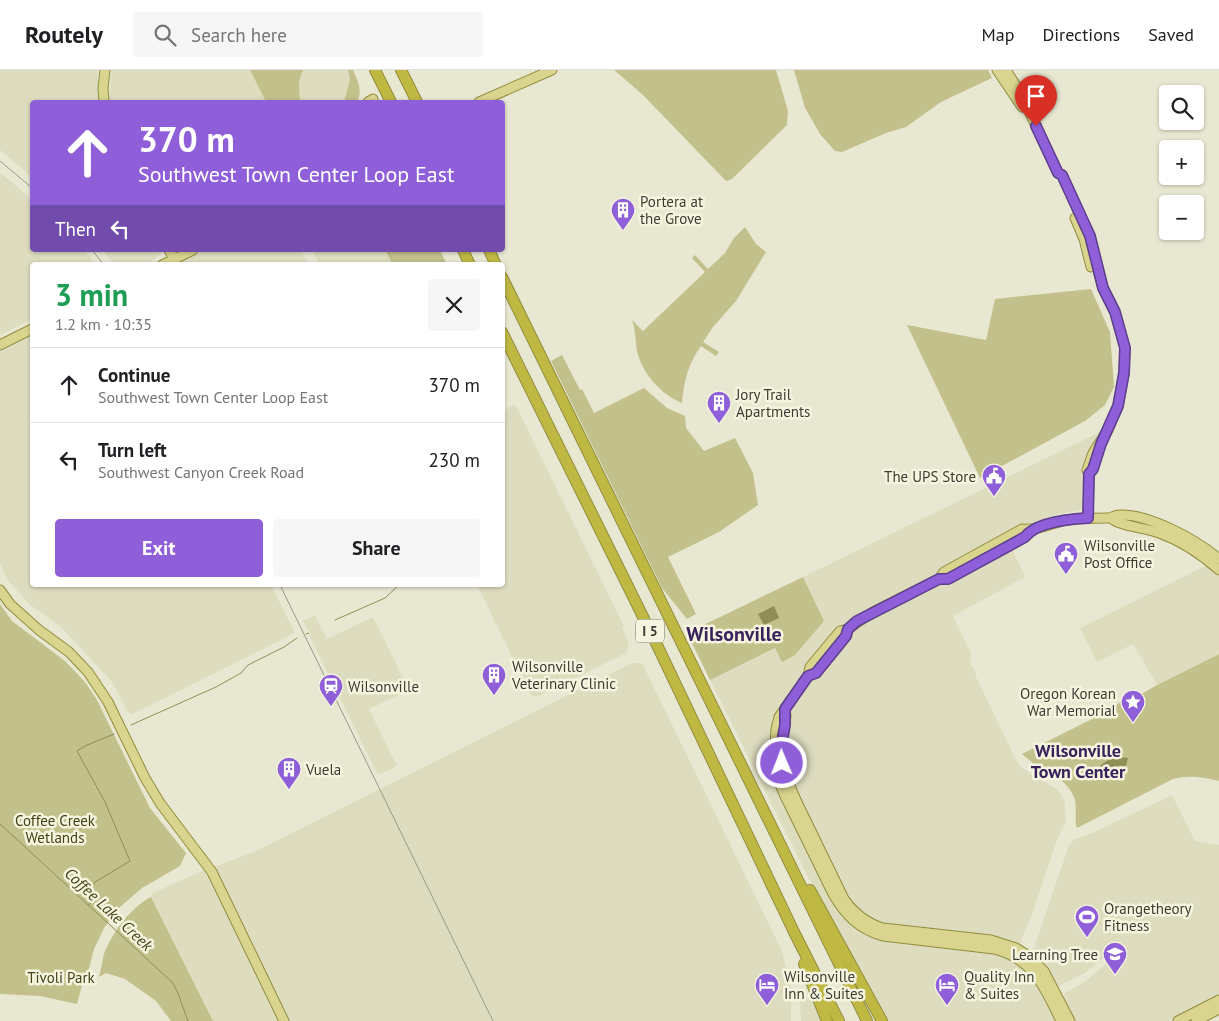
<!DOCTYPE html>
<html lang="en">
<head>
<meta charset="utf-8">
<style>
	:root { --surface:#fff; --page:#f6f6f6; --text:#202124; --muted:#757577; --line:#e0e0e0; --accent:#8f5fd9 }
	body { margin:0; font-family:"PT Sans",sans-serif; background:var(--page); color:var(--text); height:100vh; display:flex; flex-direction:column; font-size:19px; white-space:nowrap }
	* { box-sizing:border-box; margin:0 }
	p { font-size:16px; color:var(--muted) }
	.icon { flex:none; width:28px; height:28px; fill:none; stroke:currentColor; stroke-width:2; stroke-linecap:round; stroke-linejoin:round }
	.map { position:relative; flex:1; overflow:hidden }
	.side { position:absolute; left:30px; top:192px; width:475px; height:325px; display:flex; flex-direction:column; background:var(--surface); border-radius:5px; box-shadow:0 1px 4px #0004 }
	.side>* { flex:none }
	.hud { position:absolute; left:30px; top:30px; width:475px; height:152px; border-radius:5px; box-shadow:0 1px 4px #0004; background:#8f5fd9; color:#fff; overflow:hidden }
	.fabs { position:absolute; left:1159px; top:15px; display:grid; gap:10px }
	.fabs a { display:grid; place-items:center; width:45px; height:45px; border-radius:5px; background:var(--surface); box-shadow:0 1px 4px #0004; font-size:25px }
	.pin { position:absolute; display:grid; place-items:center; width:42px; height:42px; color:#fff; margin:-51px -21px; border-radius:50% 50% 50% 0; rotate:-45deg; box-shadow:0 0 5px #0007 }
	.pin .icon { rotate:45deg }
	.me { position:absolute; width:55px; margin:-28px; rotate:359deg; stroke-linejoin:round; filter:drop-shadow(0 0 4px #0008) }
	.turn { display:flex; align-items:center; gap:18px; height:105px; padding:0 25px; font-size:22px }
	.turn .icon { width:65px; height:65px; stroke-width:2.5 }
	.turn b { display:block; font-size:35px; line-height:42px }
	.then { display:flex; align-items:center; height:48px; padding:0 25px; background:#0003; gap:10px; font-size:19px }
	.round { display:grid; place-items:center; flex:none; width:52px; height:52px; border-radius:5px; background:var(--page) }
	.summary { display:flex; align-items:center; justify-content:space-between; height:85px; padding:0 25px }
	h1 { font-size:30px; font-weight:600; line-height:38px; color:#1e9e55 }
	.primary-button { display:flex; gap:10px; margin-top:auto; padding:10px 25px }
	.primary-button a { flex:1; height:58px; border-radius:5px; background:var(--accent); color:#fff; font-size:20px; font-weight:600; line-height:58px; text-align:center }
	.primary-button a+a { background:var(--page); color:var(--text) }
	ul { padding:0; list-style:none }
	li { display:flex; align-items:center; gap:15px; height:75px; padding:0 25px; border-top:1px solid var(--line) }
	li div { flex:1 }
	li b { display:block; font-size:19px }
	li em { font-style:normal }
	header { display:flex; align-items:center; gap:30px; box-sizing:border-box; height:70px; padding:0 25px; background:var(--surface); border-bottom:1px solid var(--line) }
	header strong { font-size:24px }
	nav { display:flex; gap:28px; margin-inline-start:auto; font-size:18px }
	.search { width:350px; height:45px; background:var(--page); display:flex; align-items:center; gap:12px; box-sizing:border-box; padding:0 18px; border-radius:5px; color:var(--muted); font-size:19px }
	.map>svg:first-child { display:block }
	.built { fill:#dddcbf }
	.green { fill:#c2c08b }
	.water { fill:#908e57 }
	.lines { fill:none; stroke-linecap:round; stroke-linejoin:round }
	.stream { stroke:#908e57; stroke-width:1 }
	.major-casing { stroke:#918d3e; stroke-width:11 }
	.highway-casing { stroke:#918d3e; stroke-width:12 }
	.major { stroke:#d9d48e; stroke-width:9 }
	.highway { stroke:#bfb843; stroke-width:10 }
	.rail { stroke:#99998a; stroke-width:1 }
	.route-casing { stroke:#5d3e8d; stroke-width:12 }
	.route { stroke:#8f5fd9; stroke-width:9 }
	.labels { text-anchor:middle; dominant-baseline:central; stroke-width:5; stroke-linejoin:round; paint-order:stroke }
	.shield { fill:#f5f5df; stroke:#747467; stroke-width:1 }
	.shield-label { font-size:14px; font-weight:bold; fill:#3c3c34 }
	.poi-label { font-size:15px; fill:#3c3c34; stroke:#f5f5df; text-anchor:start }
	.park-label { font-size:15px; fill:#444216; stroke:#f5f5df }
	.water-label { font-size:16px; font-style:italic; fill:#454317; stroke:#f5f5df }
	.quarter-label { font-size:18px; font-weight:bold; fill:#39225c; stroke:#f5f5df }
	.district-label { font-size:20px; font-weight:bold; fill:#39225c; stroke:#f5f5df }
</style>
</head>
<body>
<header>
<strong>Routely</strong>
<div class="search"><svg class="icon" aria-label="search" viewBox="0 0 24 24"><circle cx="10" cy="10" r="6"/><path d="M15 15l6 6"/></svg>Search here</div>
<nav><a>Map</a><a>Directions</a><a>Saved</a></nav>
</header>
<div class="map">
<svg width="1219" height="951" viewBox="0 0 1219 951">
	<rect width="100%" height="100%" fill="#e8e8d2"/>
	<path class="built" d="M0,0H98V32H32V107L0,80Z
		M111,0H250L266,32H109Z
		M303,0H348L350,9L344,32H300L299,12Z
		M0,102L32,130V180H84L96,195H32V249L0,265Z
		M103,180H161V183L151,192L144,195H115Z
		M204,180H301L309,195H172Z
		M312,180H385L393,195H320Z
		M32,266V515H271L295,563L130,645L112,612L61,557L29,534L7,509L0,494V282Z
		M515,334L624,556L622,557L629,574L626,583L537,627L531,625L477,515H502L503,341Z
		M1102,361L1084,401L1083,416L1084,437L1081,440L1059,444L1032,453L1006,466L1025,507L953,546L971,584L970,594L975,600L976,607L1015,688L1020,696L1029,703L1055,718L1062,725L1065,733L1066,751L1057,770L1032,844L1014,888L1033,903L1059,951H888L822,835L710,610L776,578L823,551L803,507Z
		M1207,495L1219,506V584L1157,615L1133,574L1097,592L1080,558Z
		M315,545L327,569L373,547L409,620L369,639L397,696L378,705L310,567L311,563L307,559L303,551Z
		M632,593H638L643,595L782,881L791,920V951H213L151,827L153,823L198,803L254,782Z
		M1172,725L1195,771L1219,775V924L1169,951H1073L1063,930L1065,923L1086,911L1119,882L1116,877L1085,903L1059,916L1056,914L1044,896L1032,884L1069,775L1075,769L1090,764Z
		M813,926L824,951H801L800,932Z"/>
	<path class="green" d="M250,0H303L299,12L300,32H266Z
		M348,0H353C358,12 363,20 357,32H344L350,9Z
		M614,0H776L788,41L787,55L732,109L726,111L643,25Z
		M794,0H988L992,8L941,32L906,57L886,63L842,82L835,81L820,64L805,38Z
		M745,157L756,174L766,182L736,231L713,257L703,272L719,282L716,286L701,276C688,294 684,311 682,333C662,325 642,304 637,281C635,271 636,261 632,250L643,261L705,202L692,188L695,185L708,199L725,183L734,168Z
		M385,180H440L447,195H393Z
		M1091,219L1110,262L1114,317L1105,335L1085,351L980,408L907,255L986,270L995,229Z
		M562,285L580,320L582,319L594,343L644,318L667,338L685,346L686,358L704,381L735,368L753,403L758,435L719,462L668,487L696,544L687,549L662,518L551,291Z
		M803,507L824,551L795,585L782,592L775,578L710,610L687,563Z
		M0,534L12,551L65,591L85,612L97,630L150,738L186,783L180,796L142,818L120,837L104,858L94,879L87,906L84,908L77,934L40,926L0,924Z
		M1219,584V711C1203,707 1189,705 1173,709L1077,758C1074,750 1077,739 1075,730C1069,710 1051,705 1034,694C1030,691 1026,687 1022,684L1094,648L1126,629L1131,630L1157,615Z
		M151,827L213,951H171L156,931L125,909L106,903L99,907C101,900 102,892 104,884C112,863 131,837 151,827Z"/>
	<path class="water" d="M774,536L779,548L764,555L758,544Z
		M1119,687L1128,688L1126,696C1117,695 1112,696 1105,702L1107,704L1104,711H1097L1093,709L1094,703L1098,699L1101,700L1099,697C1105,691 1111,688 1119,687Z"/>
	<g class="lines">
		<path class="stream" d="M335,550L385,528L399,515
			M306,564L309,563
			M131,655L216,617L241,603L248,595L284,577L297,568
			M0,754L172,912L177,921L188,951
			M89,835L92,828L89,823L95,812L130,791L105,732L77,681L85,676L114,664"/>
		<defs>
			<path id="major" d="M997,0L1022,37
				M1006,0L1028,35L1029,41L1058,103L1062,105L1087,160L1103,218L1115,242L1125,278L1124,303L1118,336L1108,360L1093,383L1087,400L1089,404L1088,448
				M104,32L103,18L105,0
				M368,32L373,29
				M479,32L552,0
				M1075,148L1084,169L1091,197
				M169,180L174,189
				M162,195L193,180
				M0,275L32,259
				M1111,448C1119,456 1146,458 1159,463C1182,471 1201,484 1219,500
				M1030,461L1025,467L948,509H939L873,542L848,559L840,561L810,597L808,606L779,647L776,659L774,690L778,710L785,726L833,824C845,845 859,859 883,866L994,879C1034,889 1044,917 1061,951
				M939,509L944,502L1022,459C1036,461 1052,453 1066,450C1080,448 1094,448 1108,448C1112,448 1115,445 1119,445C1148,443 1197,470 1219,489
				M0,520L10,534L39,560L69,582L88,602L108,632L145,708L160,733L212,802L284,951
				M808,606L816,603L846,566L848,559
				M785,639L786,646L782,672L784,702L796,730L844,829C854,843 866,853 883,858L991,870L1016,878L1027,885L1044,901L1070,951
				M1178,951L1219,930
				M1196,951L1219,939"/>
			<path id="highway" d="M375,0L391,32
				M401,0L417,32
				M463,180L470,195
				M489,180L496,195
				M502,207L867,951
				M502,262L657,575L794,862L839,951
				M810,820L882,951
				M804,894L827,951"/>
		</defs>
		<use href="#major" class="major-casing"/>
		<use href="#highway" class="highway-casing"/>
		<use href="#major" class="major"/>
		<use href="#highway" class="highway"/>
		<path class="rail" d="M0,91L32,118
			M92,180L104,195
			M280,515L493,951"/>
	</g>
	<g class="lines">
		<defs>
			<path id="route" d="M782,693V672L785,655V639L808,606L816,603L846,566L848,559L857,551L939,509H948L1025,467C1036,452 1070,449 1088,448L1089,404L1093,399L1101,374L1118,336L1124,303L1125,278L1115,242L1103,218L1090,166L1062,105L1058,103L1036,56"/>
		</defs>
		<use href="#route" class="route-casing"/>
		<use href="#route" class="route"/>
	</g>
	<defs>
		<symbol id="building-pin" viewBox="-11 -11 22 30"><path d="M0 17L-7.5 6A9.5 9.5 0 1 1 7.5 6Z" fill="#8f5fd9" stroke="#f5f5df"/><path d="M-4-6H4V6H1V3H-1V6H-4ZM-2.5-4.3h1.7v1.8h-1.7ZM.8-4.3h1.7v1.8H.8ZM-2.5-1h1.7V.8h-1.7ZM.8-1h1.7V.8H.8Z" fill="#fff"/></symbol>
		<symbol id="civic-pin" viewBox="-11 -11 22 30"><path d="M0 17L-7.5 6A9.5 9.5 0 1 1 7.5 6Z" fill="#8f5fd9" stroke="#f5f5df"/><path d="M-.6-6.5H3V-4.5H.6V-3L4-1V1h2V6H-6V1h2V-1L-.6-3ZM-1.2 2.5V6h2.4V2.5Z" fill="#fff"/></symbol>
		<symbol id="station-pin" viewBox="-11 -11 22 30"><path d="M0 17L-7.5 6A9.5 9.5 0 1 1 7.5 6Z" fill="#8f5fd9" stroke="#f5f5df"/><path d="M-3-6H3Q5-6 5-4V2Q5 4 3 4L4.5 6H3L1.5 4h-3L-3 6H-4.5L-3 4Q-5 4-5 2V-4Q-5-6-3-6ZM-3.5-4v3h7v-3ZM-3.5 1v1.5H-2V1ZM2 1v1.5H3.5V1Z" fill="#fff"/></symbol>
		<symbol id="sight-pin" viewBox="-11 -11 22 30"><path d="M0 17L-7.5 6A9.5 9.5 0 1 1 7.5 6Z" fill="#8f5fd9" stroke="#f5f5df"/><path d="M0-6L1.8-2.2L6-1.7L2.9 1.2L3.7 5.4L0 3.3L-3.7 5.4L-2.9 1.2L-6-1.7L-1.8-2.2Z" fill="#fff"/></symbol>
		<symbol id="stadium-pin" viewBox="-11 -11 22 30"><path d="M0 17L-7.5 6A9.5 9.5 0 1 1 7.5 6Z" fill="#8f5fd9" stroke="#f5f5df"/><path d="M0-5a6.5 5 0 1 0 0 10a6.5 5 0 1 0 0-10ZM-3.5-1.8h7v3.6h-7Z" fill="#fff"/></symbol>
		<symbol id="school-pin" viewBox="-11 -11 22 30"><path d="M0 17L-7.5 6A9.5 9.5 0 1 1 7.5 6Z" fill="#8f5fd9" stroke="#f5f5df"/><path d="M0-5L7-2L0 1L-7-2ZM-4 1L0 2.5L4 1V4Q0 6-4 4Z" fill="#fff"/></symbol>
		<symbol id="hotel-pin" viewBox="-11 -11 22 30"><path d="M0 17L-7.5 6A9.5 9.5 0 1 1 7.5 6Z" fill="#8f5fd9" stroke="#f5f5df"/><path d="M-6-4.5h1.5V1H6V5H4.5V3h-9V5H-6ZM-4 0a1.8 1.8 0 1 1 3.6 0ZM.5 0V-2.5h3Q6-2.5 6 0Z" fill="#fff"/></symbol>
	</defs>
	<g fill-rule="evenodd">
		<use href="#building-pin" x="609" y="126" width="28" height="38"/>
		<use href="#building-pin" x="705" y="319" width="28" height="38"/>
		<use href="#civic-pin" x="980" y="392" width="28" height="38"/>
		<use href="#civic-pin" x="1052" y="470" width="28" height="38"/>
		<use href="#building-pin" x="480" y="591" width="28" height="38"/>
		<use href="#station-pin" x="317" y="602" width="28" height="38"/>
		<use href="#sight-pin" x="1119" y="618" width="28" height="38"/>
		<use href="#building-pin" x="275" y="685" width="28" height="38"/>
		<use href="#stadium-pin" x="1073" y="833" width="28" height="38"/>
		<use href="#school-pin" x="1101" y="870" width="28" height="38"/>
		<use href="#hotel-pin" x="753" y="901" width="28" height="38"/>
		<use href="#hotel-pin" x="933" y="901" width="28" height="38"/>
	</g>
	<g class="labels">
		<rect class="shield" x="636" y="549.5" width="28" height="23" rx="4"/>
		<g class="shield-label">
			<text x="650" y="561">I 5</text>
		</g>
		<g class="poi-label">
			<text x="640" y="131">Portera at<tspan x="640" dy="17">the Grove</tspan></text>
			<text x="736" y="324">Jory Trail<tspan x="736" dy="17">Apartments</tspan></text>
			<text x="976" y="406" text-anchor="end">The UPS Store</text>
			<text x="1084" y="475">Wilsonville<tspan x="1084" dy="17">Post Office</tspan></text>
			<text x="512" y="596">Wilsonville<tspan x="512" dy="17">Veterinary Clinic</tspan></text>
			<text x="348" y="616">Wilsonville</text>
			<text x="1116" y="623" text-anchor="end">Oregon Korean<tspan x="1116" dy="17">War Memorial</tspan></text>
			<text x="306" y="699">Vuela</text>
			<text x="1104" y="838">Orangetheory<tspan x="1104" dy="17">Fitness</tspan></text>
			<text x="1098" y="884" text-anchor="end">Learning Tree</text>
			<text x="784" y="906">Wilsonville<tspan x="784" dy="17">Inn &amp; Suites</tspan></text>
			<text x="964" y="906">Quality Inn<tspan x="964" dy="17">&amp; Suites</tspan></text>
		</g>
		<g class="park-label">
			<text x="55" y="750">Coffee Creek<tspan x="55" dy="17">Wetlands</tspan></text>
			<text x="61" y="907">Tivoli Park</text>
		</g>
		<g class="water-label">
			<text transform="translate(109 839) rotate(43)">Coffee Lake Creek</text>
		</g>
		<g class="quarter-label">
			<text x="1078" y="680">Wilsonville<tspan x="1078" dy="21">Town Center</tspan></text>
		</g>
		<g class="district-label">
			<text x="734" y="564">Wilsonville</text>
		</g>
	</g>
</svg>
<div class="fabs">
<a><svg class="icon" aria-label="search" viewBox="0 0 24 24"><circle cx="10" cy="10" r="6"/><path d="M15 15l6 6"/></svg></a>
<a>+</a>
<a>−</a>
</div>
<div class="pin" style="left:1036px;top:56px;background:#d93025"><svg class="icon" aria-label="arrive" viewBox="0 0 24 24"><path d="M6 21V4h12l-3 4 3 4H6"/></svg></div>
<svg class="me" style="left:782px;top:693px" viewBox="-20 -20 40 40"><circle r="17" fill="#8f5fd9" stroke="#fff" stroke-width="3"/><path d="M0-11L8 9 0 5-8 9z" fill="#fff"/></svg>
<div class="hud">
<div class="turn"><svg class="icon" aria-label="ahead" viewBox="0 0 24 24"><path d="M12 20V5M6 11l6-6 6 6"/></svg><div><b>370 m</b>Southwest Town Center Loop East</div></div>
<div class="then">Then<svg class="icon" aria-label="left" viewBox="0 0 24 24"><path d="M17 20v-9H6M10 6l-5 5 5 5"/></svg></div>
</div>
<section class="side">
<div class="summary"><div><h1>3 min</h1><p>1.2 km · 10:35</p></div><a class="round"><svg class="icon" aria-label="close" viewBox="0 0 24 24"><path d="M6 6l12 12M18 6L6 18"/></svg></a></div>
<ul>
<li><svg class="icon" aria-label="ahead" viewBox="0 0 24 24"><path d="M12 20V5M6 11l6-6 6 6"/></svg><div><b>Continue</b><p>Southwest Town Center Loop East</p></div><em>370 m</em></li>
<li><svg class="icon" aria-label="left" viewBox="0 0 24 24"><path d="M17 20v-9H6M10 6l-5 5 5 5"/></svg><div><b>Turn left</b><p>Southwest Canyon Creek Road</p></div><em>230 m</em></li>
</ul>
<div class="primary-button"><a>Exit</a><a>Share</a></div>
</section>
</div>
</body>
</html>
